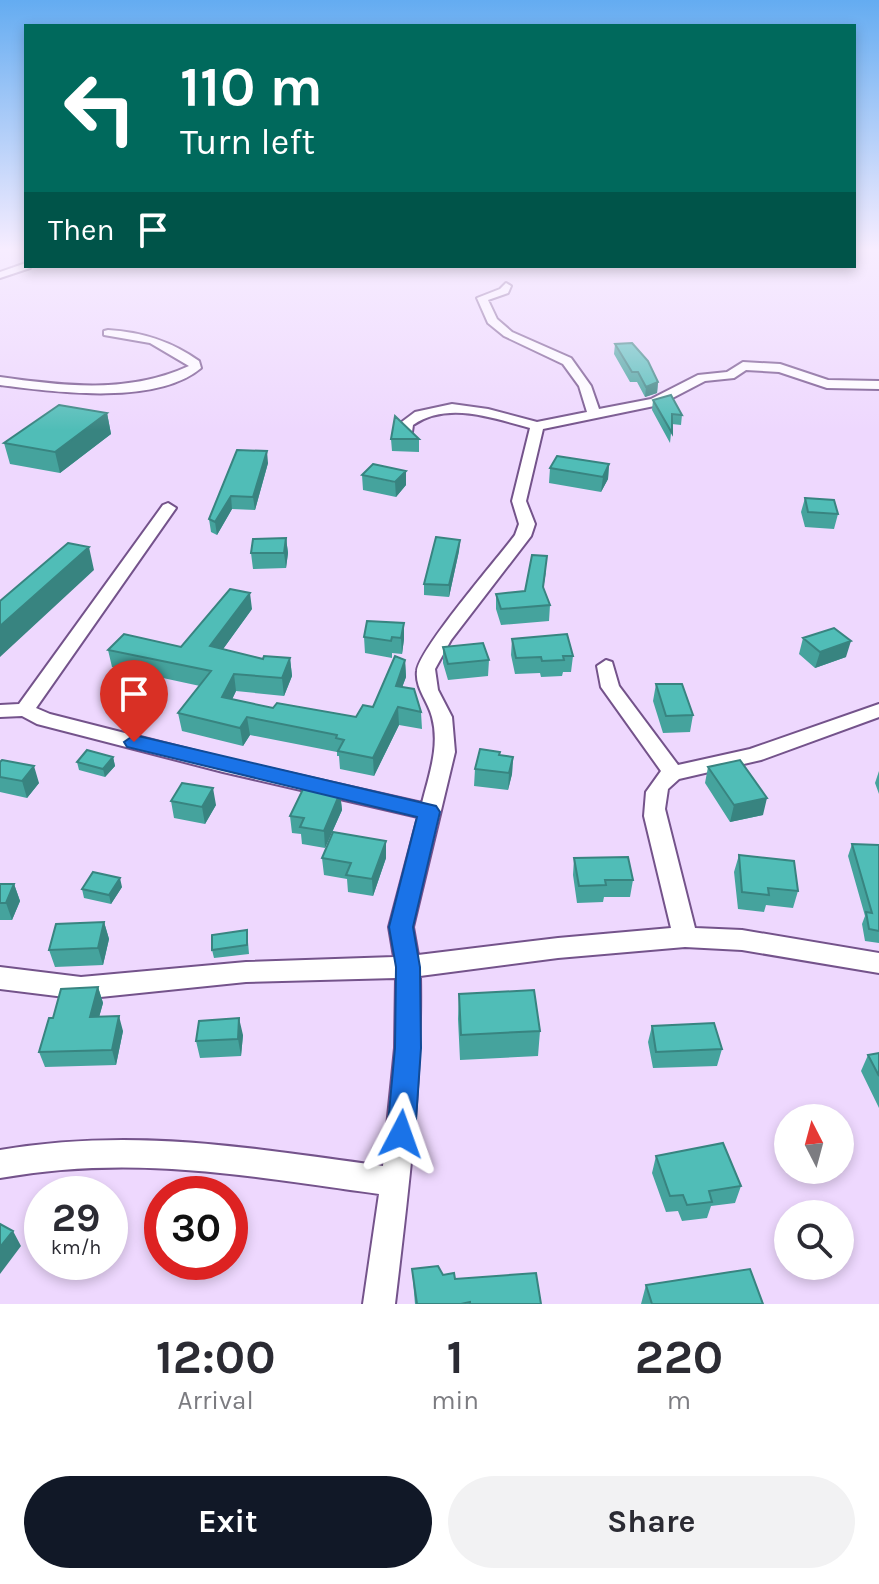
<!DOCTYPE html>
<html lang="en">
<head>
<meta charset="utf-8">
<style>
	:root { --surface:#fff; --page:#f2f2f3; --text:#2b2b33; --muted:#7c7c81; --accent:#111827 }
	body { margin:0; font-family:Karla,sans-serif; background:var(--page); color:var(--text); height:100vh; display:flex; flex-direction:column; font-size:30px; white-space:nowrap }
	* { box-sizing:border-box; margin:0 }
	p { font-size:26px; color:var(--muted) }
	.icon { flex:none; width:44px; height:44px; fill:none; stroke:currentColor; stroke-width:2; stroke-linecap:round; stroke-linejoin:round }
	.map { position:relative; height:1304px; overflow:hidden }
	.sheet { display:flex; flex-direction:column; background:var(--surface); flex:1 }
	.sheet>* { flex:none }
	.hud { position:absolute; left:24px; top:24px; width:832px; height:244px; border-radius:0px; box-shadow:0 4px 12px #0003; background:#00695c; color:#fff; overflow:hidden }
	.needle { width:52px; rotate:354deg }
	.fabs { position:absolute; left:774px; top:1104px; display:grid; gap:16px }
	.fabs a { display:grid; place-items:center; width:80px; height:80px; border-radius:50%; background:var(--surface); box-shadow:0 4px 12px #0003; font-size:40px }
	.speed { position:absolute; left:24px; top:1176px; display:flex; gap:16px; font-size:40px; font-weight:700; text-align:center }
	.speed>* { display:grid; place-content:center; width:104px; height:104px; border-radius:50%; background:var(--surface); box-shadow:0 4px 12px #0003; line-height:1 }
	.speed small { font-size:20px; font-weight:400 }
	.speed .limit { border:12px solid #d22; background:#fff; color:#111 }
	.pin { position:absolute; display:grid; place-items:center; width:68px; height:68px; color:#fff; margin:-82px -34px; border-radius:50% 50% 50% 0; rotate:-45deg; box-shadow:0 0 8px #0007 }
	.pin .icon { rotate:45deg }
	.me { position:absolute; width:88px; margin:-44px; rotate:4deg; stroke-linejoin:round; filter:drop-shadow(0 0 6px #0008) }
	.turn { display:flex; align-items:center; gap:28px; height:168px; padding:0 24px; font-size:36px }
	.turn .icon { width:104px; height:104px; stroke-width:2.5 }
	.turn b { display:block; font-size:56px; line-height:68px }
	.then { display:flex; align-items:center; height:76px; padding:0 24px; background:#0003; gap:16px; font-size:30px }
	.eta { display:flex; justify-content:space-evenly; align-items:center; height:136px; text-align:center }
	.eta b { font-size:48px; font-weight:700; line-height:56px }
	.action { display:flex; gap:16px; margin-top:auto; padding:16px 24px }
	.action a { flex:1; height:92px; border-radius:48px; background:var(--accent); color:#fff; font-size:32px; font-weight:700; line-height:92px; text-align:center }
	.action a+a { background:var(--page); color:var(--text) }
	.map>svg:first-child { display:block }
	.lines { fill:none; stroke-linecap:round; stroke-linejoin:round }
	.minor-casing { stroke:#74538b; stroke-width:4 }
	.minor { fill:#fff; fill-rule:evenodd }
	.wall { fill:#45a39d }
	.shaded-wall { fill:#388480 }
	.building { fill:#50bdb7; stroke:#388480; stroke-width:2 }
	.route { fill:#1a73e8; stroke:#114b97; stroke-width:2 }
</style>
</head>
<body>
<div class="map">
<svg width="879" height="1304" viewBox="0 0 879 1304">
	<rect width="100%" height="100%" fill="#eed8fe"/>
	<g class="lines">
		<defs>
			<path id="minor" d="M26,263V266H31L30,268L0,278V272Z
				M506,283L511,286L508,293L488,300L497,319L512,332L571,358L591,386L599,409L651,399L698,375L727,372L743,362L780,364L828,380L879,381V389L827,388L779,372L746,370L734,378L705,381L659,405L543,429L526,501L535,524L531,536L451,640L435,669L438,690L452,717L455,752L413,927L418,955L558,938L671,928L644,816L646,792L661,771L601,687L597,666L606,660L612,662L619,686L678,765L750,749L879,704V717L761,760L679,779L668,789L665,809L695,928L742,930L879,953V973L742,950L685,947L558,958L420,976C422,1086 408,1194 395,1304H363L379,1194C246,1176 135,1154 0,1178V1150C135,1127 249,1148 383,1166L395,1048L396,978L246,982L81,999L0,989V967L81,977L246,962L394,957L389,927L418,817L223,772L37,724L22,716L0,717V705L19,704L163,505L168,503L176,508L36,708L50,714L223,758L422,803C429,775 440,746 432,717C428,701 415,688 417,671C419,649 498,558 515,535L519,524L512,501L530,428C492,418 448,401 413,425L412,432H402L399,424L415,412L452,404L488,409L537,422L587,412L579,386L563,364L504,336L488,323L477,298L500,289Z
				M108,330C142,332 171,341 199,361L201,368C156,406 54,392 0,385V377C64,386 128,394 189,366L150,343L104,335V331Z"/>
		</defs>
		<use href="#minor" class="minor-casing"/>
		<use href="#minor" class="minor"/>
	</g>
	<path class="wall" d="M615,344L658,382L657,393L645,397L637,382H630L614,354Z
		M653,400L682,415L681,425L672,424L670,443L652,410Z
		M107,413L111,434L60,473L10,464L4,443Z
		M391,439H419V452L392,451Z
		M237,450L268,463L255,510L232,509L217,535L211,532L209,519Z
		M609,464L608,479L601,492L549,483L550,468Z
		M362,475L406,485L396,497L363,490Z
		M805,498L838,514L834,529L805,527L801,512Z
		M286,538L288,553L286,568L253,569L251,553Z
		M460,540L459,551L449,597L424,595V584Z
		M546,572L543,589L550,605L549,621L501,625L496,609V594L525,591Z
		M252,609L223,649L263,659L290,658L292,676L284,696L236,691L232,699L273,708L356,717L373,707L405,660L406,677L402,687L421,712L422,729L399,725L374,776L340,769L339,756H337V752L250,735L243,746L182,731L178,713L200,686L112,667L108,650L181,647Z
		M367,621L404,639L402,654L392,653V658L365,653L364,637Z
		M803,638L846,657L815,668L799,654Z
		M512,639L573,656L571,672H563L562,676L541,677L540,673L515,674L511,655Z
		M443,647L489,660L488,676L448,680L443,663Z
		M656,684L693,715L690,732L663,733L653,701Z
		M499,755L513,757L512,774L508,790L474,786L475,769Z
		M113,757L115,766L105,777L79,770L77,762Z
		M0,762L39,783L27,798L0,792Z
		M708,767L763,815L730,822L705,783Z
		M879,771V794L875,783Z
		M340,793L342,810L325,848L302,844L301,834L292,833L290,816Z
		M171,801L216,805L205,824L174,818Z
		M852,844L879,845V943L865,941L862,924L865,916L848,856Z
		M739,855L798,891L793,908L766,905L764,912L738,909L734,872Z
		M322,858H386L373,896L348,892L347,879L324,875Z
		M574,858L633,880L630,897H604L603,902L577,903L573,875Z
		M0,884H14L20,901L12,920H0Z
		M122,887L111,904L84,898L82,889Z
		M104,922L109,939L103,965L55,967L49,950Z
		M247,930L249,954L214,958L212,950Z
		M98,987L103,1003L99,1017L123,1031L116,1065L45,1067L39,1052L53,1018Z
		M459,994L540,1031L538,1056L460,1060L458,1019Z
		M652,1026L722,1049L717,1066L653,1068L648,1042Z
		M243,1035L241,1056L200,1058L196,1041Z
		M879,1053V1108L861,1071L868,1055Z
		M656,1156L741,1186L735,1203L711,1206L707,1218L682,1221L678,1211L666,1212L652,1173Z
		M412,1269L443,1275L455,1279L541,1304H415Z
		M646,1285L763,1304H641Z"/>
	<path class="shaded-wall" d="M658,382L657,393L645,397L646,387Z
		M107,413L111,434L60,473L55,452Z
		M267,451L268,463L255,510L253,497Z
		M609,464L608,479L601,492L603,477Z
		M406,471V485L396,497L395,482Z
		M231,496L232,509L217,535L215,522Z
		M286,538L288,553L286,568L284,553Z
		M460,540L459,551L449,597V585Z
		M89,547L94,570L0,657V626Z
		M250,593L252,609L213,663L210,646Z
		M404,623V639L402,654L401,638Z
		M851,641L846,657L815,668L820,652Z
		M290,658L292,676L284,696L282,678Z
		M405,660L406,677L396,704V686Z
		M234,674L236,691L225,715L222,697Z
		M398,707L399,725L374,776L373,758Z
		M247,717L250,735L243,746L240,728Z
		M113,757L115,766L105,777L103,769Z
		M513,757L512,774L508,790L509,773Z
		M34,766L39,783L27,798L22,781Z
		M213,788L216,805L205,824L202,807Z
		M340,793L342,810L325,848L324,831Z
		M767,798L763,815L730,822L734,805Z
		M386,841V858L373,896L372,879Z
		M120,878L122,887L111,904L109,895Z
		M14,884L20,901L12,920L6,903Z
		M104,922L109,939L103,965L98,948Z
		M98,987L103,1003L95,1032L90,1017Z
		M119,1016L123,1031L116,1065L112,1050Z
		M239,1018L243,1035L241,1056L238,1039Z
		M13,1231L21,1246L0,1274V1247Z"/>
	<path class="building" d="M632,343L648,361L658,382L646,387L638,372H632L615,344Z
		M671,395L682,415L672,414V433L653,400Z
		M59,405L107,413L55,452L4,443Z
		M395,416L419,439H391Z
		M237,450L267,451L253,497L231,496L215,522L209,519Z
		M557,456L609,464L603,477L550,468Z
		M373,464L406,471L395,482L362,475Z
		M805,498L834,500L838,514L808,512Z
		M436,537L460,540L449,585L424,584Z
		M286,538L284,553H251L253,539Z
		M68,543L89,547L0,626V601Z
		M532,555L547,556L543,587L550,605L501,609L496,594L525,591Z
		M230,589L250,593L210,646L263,659L264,656L290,658L282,678L234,674L222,697L273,708L277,703L356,717L363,705L373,707L395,656L405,660L396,686L414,689L421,712L398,707L373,758L338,751L344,740L336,738L337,735L247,717L240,728L178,713L211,671L108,650L124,634L181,647Z
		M367,621L404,623L401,638L392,637L391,641L364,637Z
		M834,628L851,641L820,652L803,638Z
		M567,634L573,656H563L564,660L542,661L541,657L516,658L512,639Z
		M483,643L489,660L448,664L443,647Z
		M656,684H682L693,715L666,716Z
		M480,749L500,752L499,755L513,757L509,773L475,769Z
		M87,750L113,757L103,769L77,762Z
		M2,760L34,766L22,781L0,777V762Z
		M740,760L767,798L734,805L708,767Z
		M182,783L213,788L202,807L171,801Z
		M304,787L340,793L324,831L300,827L304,818L290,816Z
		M333,832L386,841L372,879L346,875L351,863L322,858Z
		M852,844L879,845V931L869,929L866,912L872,913Z
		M739,855L794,861L798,891L768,888L769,895L742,892Z
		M628,857L633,880H605L606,885L579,886L574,858Z
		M93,872L120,878L109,895L82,889Z
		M0,884H14L6,903H0Z
		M104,922L98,948L49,950L56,924Z
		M247,930V945L212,950V935Z
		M98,987L90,1017L119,1016L112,1050L39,1052L49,1018H53L61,989Z
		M534,990L540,1031L461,1035L459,994Z
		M239,1018L238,1039L196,1041L199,1021Z
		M714,1023L722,1049L656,1052L652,1026Z
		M879,1053V1076L868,1055Z
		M723,1143L741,1186L709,1191L712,1202L687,1205L683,1195L670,1196L656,1156Z
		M0,1224L13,1231L0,1247Z
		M438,1266L443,1275L454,1273L455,1279L536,1273L541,1304H470V1302L461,1304H417L412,1269Z
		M750,1269L763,1304H652L646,1285Z"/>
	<linearGradient id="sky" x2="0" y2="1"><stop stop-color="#64acf1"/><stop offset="0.58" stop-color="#f7edff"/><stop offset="1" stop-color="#f7edff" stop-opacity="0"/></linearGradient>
	<rect width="879" height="430" fill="url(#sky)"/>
	<path class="route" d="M134,735L436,806L440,812L413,927L420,967L421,1048L415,1134L411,1144L401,1148L391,1144L387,1134L395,1048L396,967L389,927L417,817L127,747L124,742Z"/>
</svg>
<div class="fabs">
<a><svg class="needle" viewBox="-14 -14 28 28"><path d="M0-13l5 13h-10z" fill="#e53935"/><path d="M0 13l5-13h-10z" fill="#7c7c81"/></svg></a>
<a><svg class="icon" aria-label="search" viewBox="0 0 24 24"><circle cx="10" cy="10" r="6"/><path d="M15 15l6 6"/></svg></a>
</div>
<div class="speed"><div>29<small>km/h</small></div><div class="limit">30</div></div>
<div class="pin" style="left:134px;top:742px;background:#d93025"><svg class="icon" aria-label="arrive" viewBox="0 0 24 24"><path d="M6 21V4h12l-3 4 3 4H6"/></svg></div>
<svg class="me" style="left:401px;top:1134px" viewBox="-20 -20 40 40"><path d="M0-17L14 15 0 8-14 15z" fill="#1a73e8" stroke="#fff" stroke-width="4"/></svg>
<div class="hud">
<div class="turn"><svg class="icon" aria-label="left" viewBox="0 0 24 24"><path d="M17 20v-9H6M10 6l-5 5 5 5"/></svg><div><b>110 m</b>Turn left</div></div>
<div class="then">Then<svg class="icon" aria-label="arrive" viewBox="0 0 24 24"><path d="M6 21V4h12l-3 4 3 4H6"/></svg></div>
</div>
</div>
<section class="sheet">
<div class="eta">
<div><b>12:00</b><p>Arrival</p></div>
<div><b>1</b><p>min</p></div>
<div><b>220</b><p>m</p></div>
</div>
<div class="action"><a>Exit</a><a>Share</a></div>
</section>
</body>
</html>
